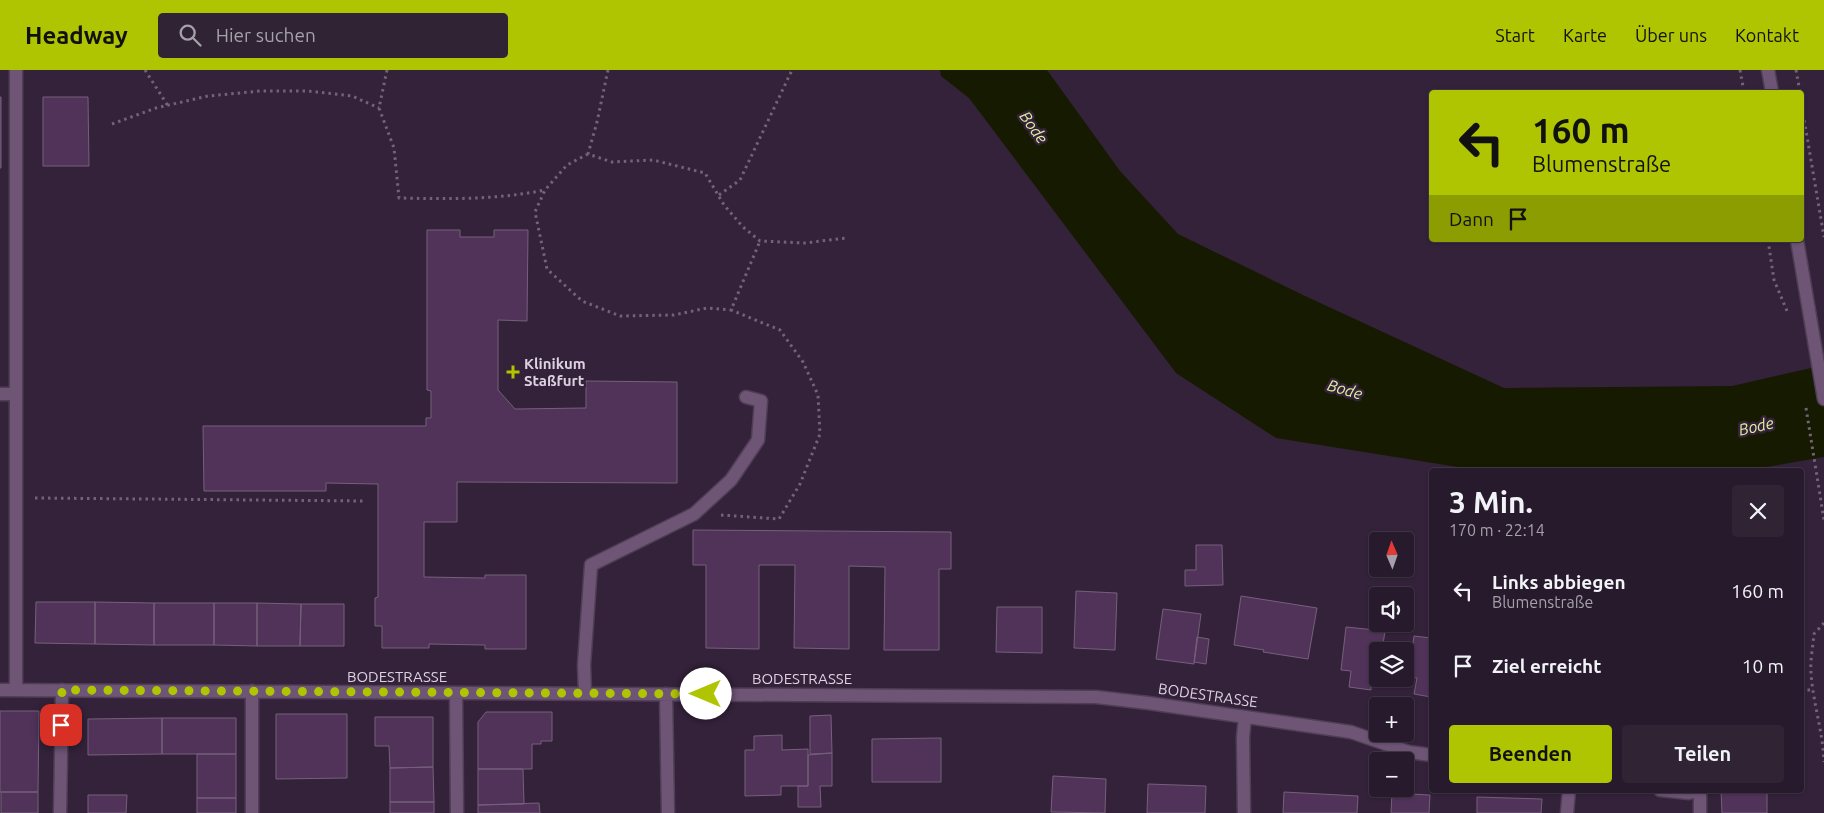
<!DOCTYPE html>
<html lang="de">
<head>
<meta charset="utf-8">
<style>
	:root { --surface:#271a2c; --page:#2f2334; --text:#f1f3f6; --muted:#a4a1a9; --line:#433848; --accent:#b0c502 }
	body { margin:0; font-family:Ubuntu,sans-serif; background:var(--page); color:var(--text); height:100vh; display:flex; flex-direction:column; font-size:19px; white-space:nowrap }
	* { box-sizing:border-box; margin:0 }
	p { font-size:16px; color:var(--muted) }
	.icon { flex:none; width:28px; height:28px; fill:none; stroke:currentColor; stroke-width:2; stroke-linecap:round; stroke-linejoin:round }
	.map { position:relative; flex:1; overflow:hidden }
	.drawer { position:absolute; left:1429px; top:398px; width:375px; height:325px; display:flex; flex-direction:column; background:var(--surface); border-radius:5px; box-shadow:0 1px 4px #0004,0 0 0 1px var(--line) }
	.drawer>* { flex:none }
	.guide { position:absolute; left:1429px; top:20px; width:375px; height:152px; border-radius:5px; box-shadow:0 1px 4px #0004,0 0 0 1px var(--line); background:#b0c502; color:#111; overflow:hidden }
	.needle { width:32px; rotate:358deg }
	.fabs { position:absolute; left:1369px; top:462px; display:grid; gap:10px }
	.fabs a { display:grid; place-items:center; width:45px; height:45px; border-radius:5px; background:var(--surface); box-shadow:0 1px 4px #0004,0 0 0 1px var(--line); font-size:25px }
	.pin { position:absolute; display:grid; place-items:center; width:42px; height:42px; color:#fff; margin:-21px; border-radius:10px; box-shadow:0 2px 8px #0006 }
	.me { position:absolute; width:55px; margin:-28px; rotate:270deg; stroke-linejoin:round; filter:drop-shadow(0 0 4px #0008) }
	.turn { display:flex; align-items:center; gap:18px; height:105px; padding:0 20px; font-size:22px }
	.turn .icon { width:65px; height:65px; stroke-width:2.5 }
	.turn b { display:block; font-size:35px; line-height:42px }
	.then { display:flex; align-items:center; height:48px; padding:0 20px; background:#0003; gap:10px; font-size:19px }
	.round { display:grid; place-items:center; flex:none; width:52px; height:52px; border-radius:5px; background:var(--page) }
	.overview { display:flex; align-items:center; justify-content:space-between; height:85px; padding:0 20px }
	h1 { font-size:30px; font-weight:600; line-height:38px }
	.primary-button { display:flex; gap:10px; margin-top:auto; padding:10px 20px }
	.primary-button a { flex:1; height:58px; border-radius:5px; background:var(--accent); color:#111; font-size:20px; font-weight:600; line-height:58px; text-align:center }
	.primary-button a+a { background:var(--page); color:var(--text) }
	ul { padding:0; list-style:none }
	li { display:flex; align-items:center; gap:15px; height:75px; padding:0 20px }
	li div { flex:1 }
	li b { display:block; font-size:19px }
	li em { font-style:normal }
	header { display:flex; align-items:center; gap:30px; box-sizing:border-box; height:70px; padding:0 25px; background:var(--accent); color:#111 }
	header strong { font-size:24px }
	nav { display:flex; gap:28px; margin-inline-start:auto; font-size:18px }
	.search { width:350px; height:45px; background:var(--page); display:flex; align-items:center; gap:12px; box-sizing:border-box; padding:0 18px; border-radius:5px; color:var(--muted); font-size:19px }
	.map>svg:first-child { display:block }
	.water { fill:#161a01 }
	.building { fill:#51335a; stroke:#75607b }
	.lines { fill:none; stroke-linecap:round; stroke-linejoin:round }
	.minor-casing { stroke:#4f3e55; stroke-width:15 }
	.path { stroke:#726378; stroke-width:3; stroke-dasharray:2.5 4; stroke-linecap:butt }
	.minor { stroke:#6e5576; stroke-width:12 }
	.route { stroke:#b0c502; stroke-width:9; stroke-dasharray:0 16.2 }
	.poi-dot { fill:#b0c502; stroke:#34223a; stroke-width:2 }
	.labels { text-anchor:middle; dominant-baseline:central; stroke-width:5; stroke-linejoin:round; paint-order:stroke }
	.poi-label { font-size:15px; font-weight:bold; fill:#ded2e2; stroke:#34223a; text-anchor:start }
	.street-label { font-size:15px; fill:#ded2e2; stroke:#34223a }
	.water-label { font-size:16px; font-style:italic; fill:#deee9d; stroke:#34223a }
</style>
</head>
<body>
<header>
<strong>Headway</strong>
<div class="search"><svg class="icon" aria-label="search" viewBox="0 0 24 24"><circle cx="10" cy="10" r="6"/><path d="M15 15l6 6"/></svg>Hier suchen</div>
<nav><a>Start</a><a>Karte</a><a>Über uns</a><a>Kontakt</a></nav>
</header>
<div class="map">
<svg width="1824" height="743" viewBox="0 0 1824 743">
	<rect width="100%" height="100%" fill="#34223a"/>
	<path class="water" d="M940,0H1047L1120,101L1178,164L1303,225L1504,318L1732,316L1824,295V387L1749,400H1477L1276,368L1176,303L969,28L941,6Z"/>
	<path class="building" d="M0,27H1V98H0Z
		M43,27H88L89,96H43Z
		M427,160H460V167H494V160H528L527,251L498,250V320L515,339L586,338V311L677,312V413L457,412V452H424V507L485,508V505H526V579H485V575L429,574V578H382V556H375V528L378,527V414L326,413V421H204L203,356H426V348H431V321L427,320Z
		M693,460L951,462V499H939V580H884L885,497L849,496V579L794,578L795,495H759V579L706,578V495H693Z
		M1196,475H1222L1223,515L1185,516V500H1196Z
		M1801,475H1802L1803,606H1801Z
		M1076,521L1117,523L1115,580L1074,578Z
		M1241,526L1317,538L1308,589L1263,582L1264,580L1234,575Z
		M36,532H95V574L35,573Z
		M95,532L154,533V575L95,574Z
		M154,533H214V575H154Z
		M214,533H257V576L214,575Z
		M257,533L301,534L300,576H257Z
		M301,534H344V576H300Z
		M997,537H1042V583L996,582Z
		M1163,539L1201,544L1194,594L1156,589Z
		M1346,557L1385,561L1382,581H1378V617L1371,616V620L1349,617L1351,601L1341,600Z
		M1414,566L1431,568V627L1414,624L1417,608L1408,607Z
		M1197,567L1209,569L1206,594L1194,592Z
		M0,641H39L38,722H0Z
		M486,642H552V671H541V674H532V699H478V652Z
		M276,644H347V708L276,709Z
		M831,645L832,683L810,684V646Z
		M375,647H433V697L390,698L389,676H375Z
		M162,648H236V684H162Z
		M162,648V684L88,685V649Z
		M782,665V680L808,679V716H781V725L745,726V680H754V666Z
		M941,668V712H872V669Z
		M832,683V716H820L821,737H798V716H808V685Z
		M197,684H236V728H197Z
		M433,697L434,732H390V698Z
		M478,699H523L524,734L478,735Z
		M1053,706L1106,709L1105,743L1051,742Z
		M1148,714L1206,716L1205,743H1147Z
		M1721,720H1767V743H1722Z
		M1,722H38V743H1Z
		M1284,722L1358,726L1357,743H1283Z
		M1392,723L1430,725L1429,743H1391Z
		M88,725H127L126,743H88Z
		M1477,727L1542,729L1541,743H1477Z
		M197,728H236V743H197Z
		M390,732H434V743H390Z
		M539,733L540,743H478V735Z"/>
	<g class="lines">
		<defs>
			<path id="minor" d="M1768,0L1772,22
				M1797,170L1824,329
				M0,324H16
				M0,620L1096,627L1148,633L1351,662L1409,682L1431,685
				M16,620V0
				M252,621V743
				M456,623L457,743
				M585,623L584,595L591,495L694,444L731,410L758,370L761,331L746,327
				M666,624L668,743
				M1660,720L1689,723L1695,720
				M1700,720V743
				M60,743L62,620
				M1244,743L1243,667L1245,647
				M1567,743L1569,720"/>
		</defs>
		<use href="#minor" class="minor-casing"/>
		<path class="path" d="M145,0L168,36
			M387,0L379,38L394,78L399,128C449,129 495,130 545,120
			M608,0L597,52L588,84L612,92L653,90L705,103L724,135L743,157L760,171L805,173L846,168
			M1740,0L1744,22
			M1796,0L1800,22
			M1801,31L1824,167
			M112,54L156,38L208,26L260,21H308L352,26L379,38
			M588,84L567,95L545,120L535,142L547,199L582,231L620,246L674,245L707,238L731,240
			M719,125L740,110L792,0
			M1768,170L1774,210L1787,241
			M1806,338L1824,450
			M35,428L365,431
			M721,445L779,449L800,414L820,364L818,325L803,292L780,260L731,240L760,171
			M1824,553L1814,564C1813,576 1810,590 1811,603C1813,633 1823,662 1824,692
			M1801,620H1813"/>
		<use href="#minor" class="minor"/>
	</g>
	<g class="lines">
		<path class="route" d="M61,655L62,620L706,624"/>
	</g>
	<path class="poi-dot" d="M510.5 294.5h5v5h5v5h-5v5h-5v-5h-5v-5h5z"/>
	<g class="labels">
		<g class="poi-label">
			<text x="524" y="293">Klinikum<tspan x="524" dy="17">Staßfurt</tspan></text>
		</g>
		<g class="street-label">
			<text x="397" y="606">BODESTRASSE</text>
			<text x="802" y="608">BODESTRASSE</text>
			<text transform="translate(1208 625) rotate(8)">BODESTRASSE</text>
		</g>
		<g class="water-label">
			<text transform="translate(1034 57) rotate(54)">Bode</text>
			<text transform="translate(1345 319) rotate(16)">Bode</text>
			<text transform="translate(1756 356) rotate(-13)">Bode</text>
		</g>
	</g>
</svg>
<div class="fabs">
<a><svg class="needle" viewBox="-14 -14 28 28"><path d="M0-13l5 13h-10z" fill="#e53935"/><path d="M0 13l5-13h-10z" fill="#a4a1a9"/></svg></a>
<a><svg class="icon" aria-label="sound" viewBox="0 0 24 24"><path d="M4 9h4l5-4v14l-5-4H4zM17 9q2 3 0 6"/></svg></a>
<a><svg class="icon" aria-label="layers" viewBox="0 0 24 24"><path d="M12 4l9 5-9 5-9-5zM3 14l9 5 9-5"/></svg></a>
<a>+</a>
<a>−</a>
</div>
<div class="pin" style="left:61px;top:655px;background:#d93025"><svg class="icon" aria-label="arrive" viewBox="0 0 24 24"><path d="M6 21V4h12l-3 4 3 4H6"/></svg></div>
<svg class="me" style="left:706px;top:624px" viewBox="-20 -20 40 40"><circle r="19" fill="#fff"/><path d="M0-13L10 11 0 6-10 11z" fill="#b0c502"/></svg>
<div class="guide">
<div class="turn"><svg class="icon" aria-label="left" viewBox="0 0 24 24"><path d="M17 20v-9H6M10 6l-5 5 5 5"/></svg><div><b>160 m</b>Blumenstraße</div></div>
<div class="then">Dann<svg class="icon" aria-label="arrive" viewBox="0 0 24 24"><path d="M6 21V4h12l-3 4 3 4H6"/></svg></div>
</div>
<section class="drawer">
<div class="overview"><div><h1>3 Min.</h1><p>170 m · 22:14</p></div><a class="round"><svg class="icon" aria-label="close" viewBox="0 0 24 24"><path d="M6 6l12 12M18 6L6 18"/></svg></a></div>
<ul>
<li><svg class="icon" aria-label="left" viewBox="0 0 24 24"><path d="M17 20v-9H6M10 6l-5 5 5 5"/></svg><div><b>Links abbiegen</b><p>Blumenstraße</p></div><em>160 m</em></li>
<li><svg class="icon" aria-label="arrive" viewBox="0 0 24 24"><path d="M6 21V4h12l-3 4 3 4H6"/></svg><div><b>Ziel erreicht</b></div><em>10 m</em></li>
</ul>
<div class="primary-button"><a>Beenden</a><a>Teilen</a></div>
</section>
</div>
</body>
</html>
